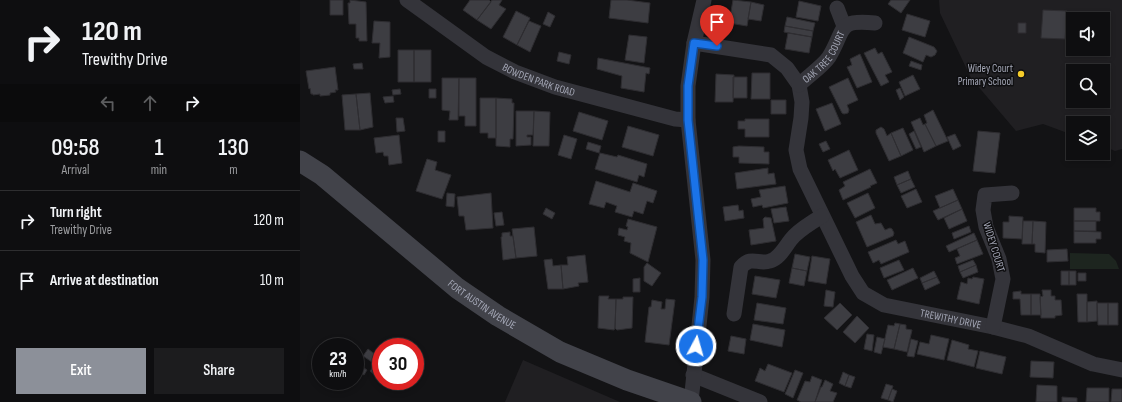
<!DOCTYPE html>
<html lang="en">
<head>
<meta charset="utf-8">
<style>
	:root { --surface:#0e0e10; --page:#1c1c1e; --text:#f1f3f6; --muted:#9b9c9f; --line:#2e2e30; --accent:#8c9099 }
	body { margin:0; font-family:"Sofia Sans Condensed",sans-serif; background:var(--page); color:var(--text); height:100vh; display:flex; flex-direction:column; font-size:15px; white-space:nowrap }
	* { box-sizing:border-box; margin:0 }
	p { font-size:13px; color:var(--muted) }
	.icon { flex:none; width:22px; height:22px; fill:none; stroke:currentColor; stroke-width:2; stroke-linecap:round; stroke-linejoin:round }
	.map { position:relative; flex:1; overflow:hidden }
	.details { display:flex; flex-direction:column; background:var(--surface); width:300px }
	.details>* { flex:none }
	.top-card { background:#0e0e10; color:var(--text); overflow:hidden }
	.buttons { position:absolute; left:766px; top:12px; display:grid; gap:8px }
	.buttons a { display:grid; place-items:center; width:44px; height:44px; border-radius:0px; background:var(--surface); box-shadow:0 2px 6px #0003,0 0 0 1px var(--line); font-size:20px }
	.speed { position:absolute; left:12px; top:338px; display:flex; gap:8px; font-size:20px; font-weight:700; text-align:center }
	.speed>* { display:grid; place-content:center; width:52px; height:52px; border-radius:50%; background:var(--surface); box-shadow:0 2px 6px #0003,0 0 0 1px var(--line); line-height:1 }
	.speed small { font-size:10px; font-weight:400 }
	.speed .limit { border:6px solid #d22; background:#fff; color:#111 }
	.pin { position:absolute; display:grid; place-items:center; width:34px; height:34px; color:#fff; margin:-41px -17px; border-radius:50% 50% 50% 0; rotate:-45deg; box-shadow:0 0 4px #0007 }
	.pin .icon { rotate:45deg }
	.me { position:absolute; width:44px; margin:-22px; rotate:6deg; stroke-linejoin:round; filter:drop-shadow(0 0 3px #0008) }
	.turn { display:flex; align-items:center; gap:14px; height:84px; padding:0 16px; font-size:18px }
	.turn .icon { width:52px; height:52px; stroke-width:2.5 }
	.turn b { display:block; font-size:28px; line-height:34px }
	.lanes { display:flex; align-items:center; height:38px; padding:0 16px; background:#0003; justify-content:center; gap:20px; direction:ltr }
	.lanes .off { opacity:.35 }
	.eta { display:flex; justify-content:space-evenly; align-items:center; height:68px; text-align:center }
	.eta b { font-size:24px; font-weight:600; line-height:28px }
	.primary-button { display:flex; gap:8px; margin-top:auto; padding:8px 16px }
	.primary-button a { flex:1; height:46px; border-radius:0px; background:var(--accent); color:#fff; font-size:16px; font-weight:600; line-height:46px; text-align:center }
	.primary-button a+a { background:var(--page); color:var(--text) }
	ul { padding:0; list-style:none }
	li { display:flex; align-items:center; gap:12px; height:60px; padding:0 16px; border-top:1px solid var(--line) }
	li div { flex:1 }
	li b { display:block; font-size:15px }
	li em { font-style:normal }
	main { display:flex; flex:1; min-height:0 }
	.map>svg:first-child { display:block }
	.built { fill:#201f22; fill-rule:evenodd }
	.green { fill:#1d251f }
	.building { fill:#3d3d42; stroke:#2e2d31 }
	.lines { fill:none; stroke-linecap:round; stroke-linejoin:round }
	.street { stroke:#34343a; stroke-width:15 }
	.secondary { stroke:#42434a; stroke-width:21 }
	.route-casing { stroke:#114b97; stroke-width:10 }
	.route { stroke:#1a73e8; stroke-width:7 }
	.poi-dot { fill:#f6cc2a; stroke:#0e0e10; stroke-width:1.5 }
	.labels { text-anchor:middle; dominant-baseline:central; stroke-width:3; stroke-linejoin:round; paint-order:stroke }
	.street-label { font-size:11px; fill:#a4a7b6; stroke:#0e0e10 }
	.poi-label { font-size:11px; fill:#a4a7b6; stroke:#0e0e10; text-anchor:end }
</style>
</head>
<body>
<main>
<section class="details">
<div class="top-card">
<div class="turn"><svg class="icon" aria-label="right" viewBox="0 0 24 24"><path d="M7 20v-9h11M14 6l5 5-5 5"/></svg><div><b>120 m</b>Trewithy Drive</div></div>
<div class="lanes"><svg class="icon off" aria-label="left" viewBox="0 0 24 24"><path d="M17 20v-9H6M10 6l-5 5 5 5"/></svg><svg class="icon off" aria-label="ahead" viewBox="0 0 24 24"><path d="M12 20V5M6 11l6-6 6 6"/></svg><svg class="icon" aria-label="right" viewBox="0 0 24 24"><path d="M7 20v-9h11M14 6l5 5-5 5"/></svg></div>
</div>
<div class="eta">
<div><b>09:58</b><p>Arrival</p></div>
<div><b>1</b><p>min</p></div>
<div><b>130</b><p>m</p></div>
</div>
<ul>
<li><svg class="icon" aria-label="right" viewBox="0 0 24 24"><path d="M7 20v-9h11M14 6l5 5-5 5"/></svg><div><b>Turn right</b><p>Trewithy Drive</p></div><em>120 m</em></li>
<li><svg class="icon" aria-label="arrive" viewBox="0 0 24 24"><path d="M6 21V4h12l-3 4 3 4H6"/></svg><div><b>Arrive at destination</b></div><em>10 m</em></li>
</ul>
<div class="primary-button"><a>Exit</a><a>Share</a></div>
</section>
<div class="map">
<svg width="822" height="402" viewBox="0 0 822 402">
	<rect width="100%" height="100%" fill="#131315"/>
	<path class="built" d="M639,0H822V149L815,151L803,146V123H773V135L743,124L716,131L671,78L640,13ZM773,19H803V49H773ZM773,71H803V101H773Z
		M223,360L320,402H205Z"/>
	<path class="green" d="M770,253L809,254L816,261L819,269H770Z"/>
	<path class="building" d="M30,0H43V15H30Z
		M50,0L66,2L67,41H59V38H56V24H49L48,3H50Z
		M170,0H189L191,2L177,20L163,10Z
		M192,0H202L199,5L206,9L191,29L177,20Z
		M311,0H327L350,3L348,23L309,18Z
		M433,0L451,2L447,26L429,23Z
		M591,0H610L601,13L588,4Z
		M499,1L521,6L518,21L496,17Z
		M451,2L464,5L461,21L448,19Z
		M743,10L767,11L765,39L741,38Z
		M216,11L230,18L217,45L203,37Z
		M248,12L255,16L250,27L243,24Z
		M607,14L630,21L625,37L602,30Z
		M487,17L515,23L513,31L485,26Z
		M74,21L90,22V57L79,58L80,43H72Z
		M229,21L241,26L230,52L217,45Z
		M718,23H726V33H718Z
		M485,26L513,31L512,37L484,32Z
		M488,33L512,37L509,53L485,49Z
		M329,35L347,37L344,63L325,60Z
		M609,37L634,47L637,51L635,55L631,57L626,55L623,62L603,53Z
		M575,48L578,54L582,52L592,72L585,75L589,82L581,86L564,53Z
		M98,50H114V82H98Z
		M114,50H131V82H114Z
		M259,52L271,55L269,64L257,61Z
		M560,54L572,82L557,88L547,67L552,65L550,59Z
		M298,58L350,68L349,74L346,73L344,92L321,88L322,76L297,69Z
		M611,61L622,65L621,70L609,66Z
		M62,63L63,69H54L53,64Z
		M35,67L38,90H35L36,92L30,93V95L20,96V94L13,95V94H11L10,88L9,89L6,71Z
		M452,73H470V99H451Z
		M416,74L434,75L433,102H415Z
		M613,75L620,89L605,96L599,82Z
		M433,77H447V98H433Z
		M142,78H159L158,120H149L150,111L142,110Z
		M159,78H176V126H165V116H159Z
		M548,78L558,100L547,105L549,110L548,113L544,114L542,113L529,87Z
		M600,88L604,97L600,100L596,90Z
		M100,89L101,94L93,95L92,90Z
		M129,89H136V98H129Z
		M70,93L73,127L60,130L56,94Z
		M56,94L60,130H45L42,95Z
		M93,96L94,102L85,103L83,97Z
		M180,98H196V138H188V133H180Z
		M196,98L212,99V103H214L213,139H210V147L196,146Z
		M471,100H486V114H471Z
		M532,103L541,124L525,131L516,109Z
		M633,110L648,141L636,146L625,124L627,123L624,115Z
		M216,111H234L233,135H227V137H231V145L216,146Z
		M234,111L250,112L249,146H233Z
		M279,112L308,121L302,140L273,131Z
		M96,118H103L105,131L97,132Z
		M620,118L623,125L625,124L636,146L624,152L611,122Z
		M445,119H469V137H445V129H438V121H445Z
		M328,126L359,135L353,156L322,147Z
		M581,127L584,129L587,136L591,133L601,156L589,161L576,133V130Z
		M603,128L613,150L601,156L591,133Z
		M138,131H145V142H138Z
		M614,131L621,147L616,149L609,134Z
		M678,131L700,133L695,173L673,171Z
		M655,134L661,146L653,150L647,137Z
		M99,135L102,163L89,165L88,156H84L83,152L76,153L74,138Z
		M264,135L277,139L271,159L258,155Z
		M526,141L530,149L523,152L519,144Z
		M288,142L301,146L299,153L286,149Z
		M439,146L464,147V152H469V164L439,163V157H433V147Z
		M549,150L558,170L540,178L535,169L533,171L528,160Z
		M300,153L317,157L318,155L347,164L344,177L339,175L337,182L295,169Z
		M127,159L137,162L135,170L151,175L142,199L116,191Z
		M468,168V174L474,173L476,184L437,189L435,173Z
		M570,169L577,183L570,186L571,187L543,200L539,190L545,186L543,182Z
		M608,171L611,179L597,185L594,177Z
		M611,179L615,187L601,193L597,185Z
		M296,181L330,192L333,183L357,191L353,203L347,201L343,214L334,211L332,217L315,212L317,206L306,202L304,208L289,204Z
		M485,186L488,203L463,208L462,205L453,207L451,199L461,197L459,190Z
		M616,189L622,202L607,208L601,196Z
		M653,189L658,200L640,208L635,196Z
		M147,193L155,194L154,207L146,206Z
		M191,193L193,228L166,230L164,216H159L157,197Z
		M568,193L575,208L555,218L547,203Z
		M658,200L662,209L638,220L633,211Z
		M438,205L439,211L443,210L444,218L425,221L423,207Z
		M486,207L489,221L474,223L471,209Z
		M246,208L255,213L252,219L243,214Z
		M774,208H796V212H800V221H774Z
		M662,209L667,221L649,229L644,218Z
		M202,212L204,225L196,226L194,213Z
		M571,215L575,224L581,223L585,230L590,228L592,229L594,233L593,236L567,247L556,222Z
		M709,216L723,217L722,239L703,238V222H709Z
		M465,217L471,218L476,241L451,245L449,230L464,228L463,219Z
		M328,219L357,227L348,262L330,253L331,243L324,241L325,237L318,235L319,228L327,230L328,227L326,226Z
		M723,221H733L732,244H722Z
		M733,221L746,222L745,253L735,252V244H732Z
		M774,221H796V231H774Z
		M669,226L671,232L654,239L652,233Z
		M234,227L237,256L216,258L212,229Z
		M774,231L801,232V239H796V243H774Z
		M210,232V236H213L216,258L203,260L201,237H202V233Z
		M674,233L677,240L649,252L646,246Z
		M596,240L598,244L605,241L609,252L581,264L579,260L573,263L568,252Z
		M677,240L683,254L657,264L655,258L660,256L657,249Z
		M767,249L768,261L747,262V250Z
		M495,254L510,257L507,271L492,268Z
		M285,255L288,282L278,283L279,286L263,289L261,265H268L267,257Z
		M512,256L530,259L526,284L508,281Z
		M252,259L253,266L261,265L263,289H248L244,260Z
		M599,260L604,270L584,278L580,268Z
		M673,260L676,265L660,272L658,266Z
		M347,263L361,273L352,286L344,281V267Z
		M676,265L678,272L663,278L660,272Z
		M492,268L507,271L504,286L489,283Z
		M613,268L618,278L592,290L587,280Z
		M634,271L637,277L622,283L620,278Z
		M761,271H769V285H761Z
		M769,271H776V285H769Z
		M778,273H786V281H778Z
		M455,276L480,280L476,298L452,294Z
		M637,277L640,283L625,290L622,283Z
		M673,277L684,279L679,304L657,299L661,282L667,284L668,278L672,279Z
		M340,278V292H333V279Z
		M526,290L535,292L533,307L524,306Z
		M742,290H751V296H755V300H761L762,315L755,316V318H741L740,297L743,296Z
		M721,291V294H731V315H721L720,299H713V292Z
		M731,294H740L741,315H731Z
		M777,294H787V322H778Z
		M299,296H309L308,299H316L315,328L314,330L298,328Z
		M323,297H333L332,328L317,330L315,328L316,299H323Z
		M366,299L375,300L369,345L345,342L349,307H351L352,300L362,302L361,309H365Z
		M797,301V321L787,322V302Z
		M457,303L486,308L483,324L454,320Z
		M540,303L552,315L537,330L524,318Z
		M797,303H808V325H798Z
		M808,303H818V325H808Z
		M557,316L569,328L555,343L543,332Z
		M595,323L600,324L594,349L583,347L588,325L594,326Z
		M453,324L485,330L482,347L450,340Z
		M600,324L606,325V329L612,330L607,352L594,349Z
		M567,334L574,335L572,351L564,349Z
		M631,335L649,339L644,360L617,354L620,342L629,344Z
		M431,336L446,339L444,354L428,351Z
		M577,337L585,339L581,354L574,352Z
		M611,339L618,341L614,357L607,356Z
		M652,340L669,345L668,349L678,351L674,367L647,360Z
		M68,349L76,355L72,362L63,356Z
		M680,351L706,357L702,374L676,368Z
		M731,361L754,362L753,378L730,377Z
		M58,364L67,370L64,375L55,369Z
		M468,364L492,373L484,392L455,381L460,368L465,371Z
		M75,365L79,369L75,375L70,371Z
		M495,370L503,373L493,398L485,394Z
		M543,372L549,375L545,386L539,383Z
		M549,375L555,377L551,388L545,386Z
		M512,376L522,380L515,402H501L497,400L505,381L510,382Z
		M525,380L533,384L530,391L537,393L533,402H515L521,387H522Z
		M586,384L593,386L588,400L581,398Z
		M737,385L757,386V402H736Z
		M787,388H809V402H786Z
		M592,389L597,391L593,402L588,400Z
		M812,389H822V402H811Z
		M762,397L777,398V402H762Z"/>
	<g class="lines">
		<g class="street">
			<path id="s1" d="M107,0L186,57L215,72L255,87L375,119L388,120"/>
			<path d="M537,8L544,26"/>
			<path id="s2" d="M394,43L471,55L487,68L499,85L502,102L501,118L496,150L500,169L552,276L563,293L584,305L693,327L728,336L793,364L822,370"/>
			<path id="s3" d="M499,85C507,77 523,66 529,57C546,29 536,19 575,23"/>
			<path d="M434,314L441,267C452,255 458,265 470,261C481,258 486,244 494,236C502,228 512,222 522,216"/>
			<path d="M693,327L703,279L699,259L686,227L683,210L685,195L712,193"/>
			<path d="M393,375L460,402"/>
			<path d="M391,402L402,297L403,260L388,120V86L394,43L404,0"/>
		</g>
		<path class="secondary" id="s4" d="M0,161L22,175L157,288L198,316L260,352L327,380L391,402"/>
	</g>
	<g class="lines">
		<defs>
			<path id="route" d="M396,346L402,297L403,260L388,120V86L394,43L417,46"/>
		</defs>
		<use href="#route" class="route-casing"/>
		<use href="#route" class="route"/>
	</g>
	<circle class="poi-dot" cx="721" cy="74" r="4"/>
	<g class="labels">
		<g class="street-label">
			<text stroke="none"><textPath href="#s3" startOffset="38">OAK TREE COURT</textPath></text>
			<text stroke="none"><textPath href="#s1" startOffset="155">BOWDEN PARK ROAD</textPath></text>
			<text transform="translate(694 247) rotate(73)">WIDEY COURT</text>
			<text stroke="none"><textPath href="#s4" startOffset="232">FORT AUSTIN AVENUE</textPath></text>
			<text stroke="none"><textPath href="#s2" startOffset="436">TREWITHY DRIVE</textPath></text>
		</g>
		<g class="poi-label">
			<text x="713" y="68">Widey Court<tspan x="713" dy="13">Primary School</tspan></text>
		</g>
	</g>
</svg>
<div class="buttons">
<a><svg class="icon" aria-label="sound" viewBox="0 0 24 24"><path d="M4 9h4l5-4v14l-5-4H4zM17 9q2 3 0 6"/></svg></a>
<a><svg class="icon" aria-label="search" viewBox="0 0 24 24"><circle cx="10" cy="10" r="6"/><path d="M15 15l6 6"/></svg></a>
<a><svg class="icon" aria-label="layers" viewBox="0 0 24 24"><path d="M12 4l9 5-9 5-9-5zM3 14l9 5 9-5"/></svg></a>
</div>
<div class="speed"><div>23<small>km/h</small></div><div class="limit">30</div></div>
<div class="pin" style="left:417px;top:46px;background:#d93025"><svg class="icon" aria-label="arrive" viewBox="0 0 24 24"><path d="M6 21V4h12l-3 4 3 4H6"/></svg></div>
<svg class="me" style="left:396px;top:346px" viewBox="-20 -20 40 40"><circle r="17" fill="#1a73e8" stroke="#fff" stroke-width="3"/><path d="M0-11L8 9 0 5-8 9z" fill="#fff"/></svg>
</div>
</main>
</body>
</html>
